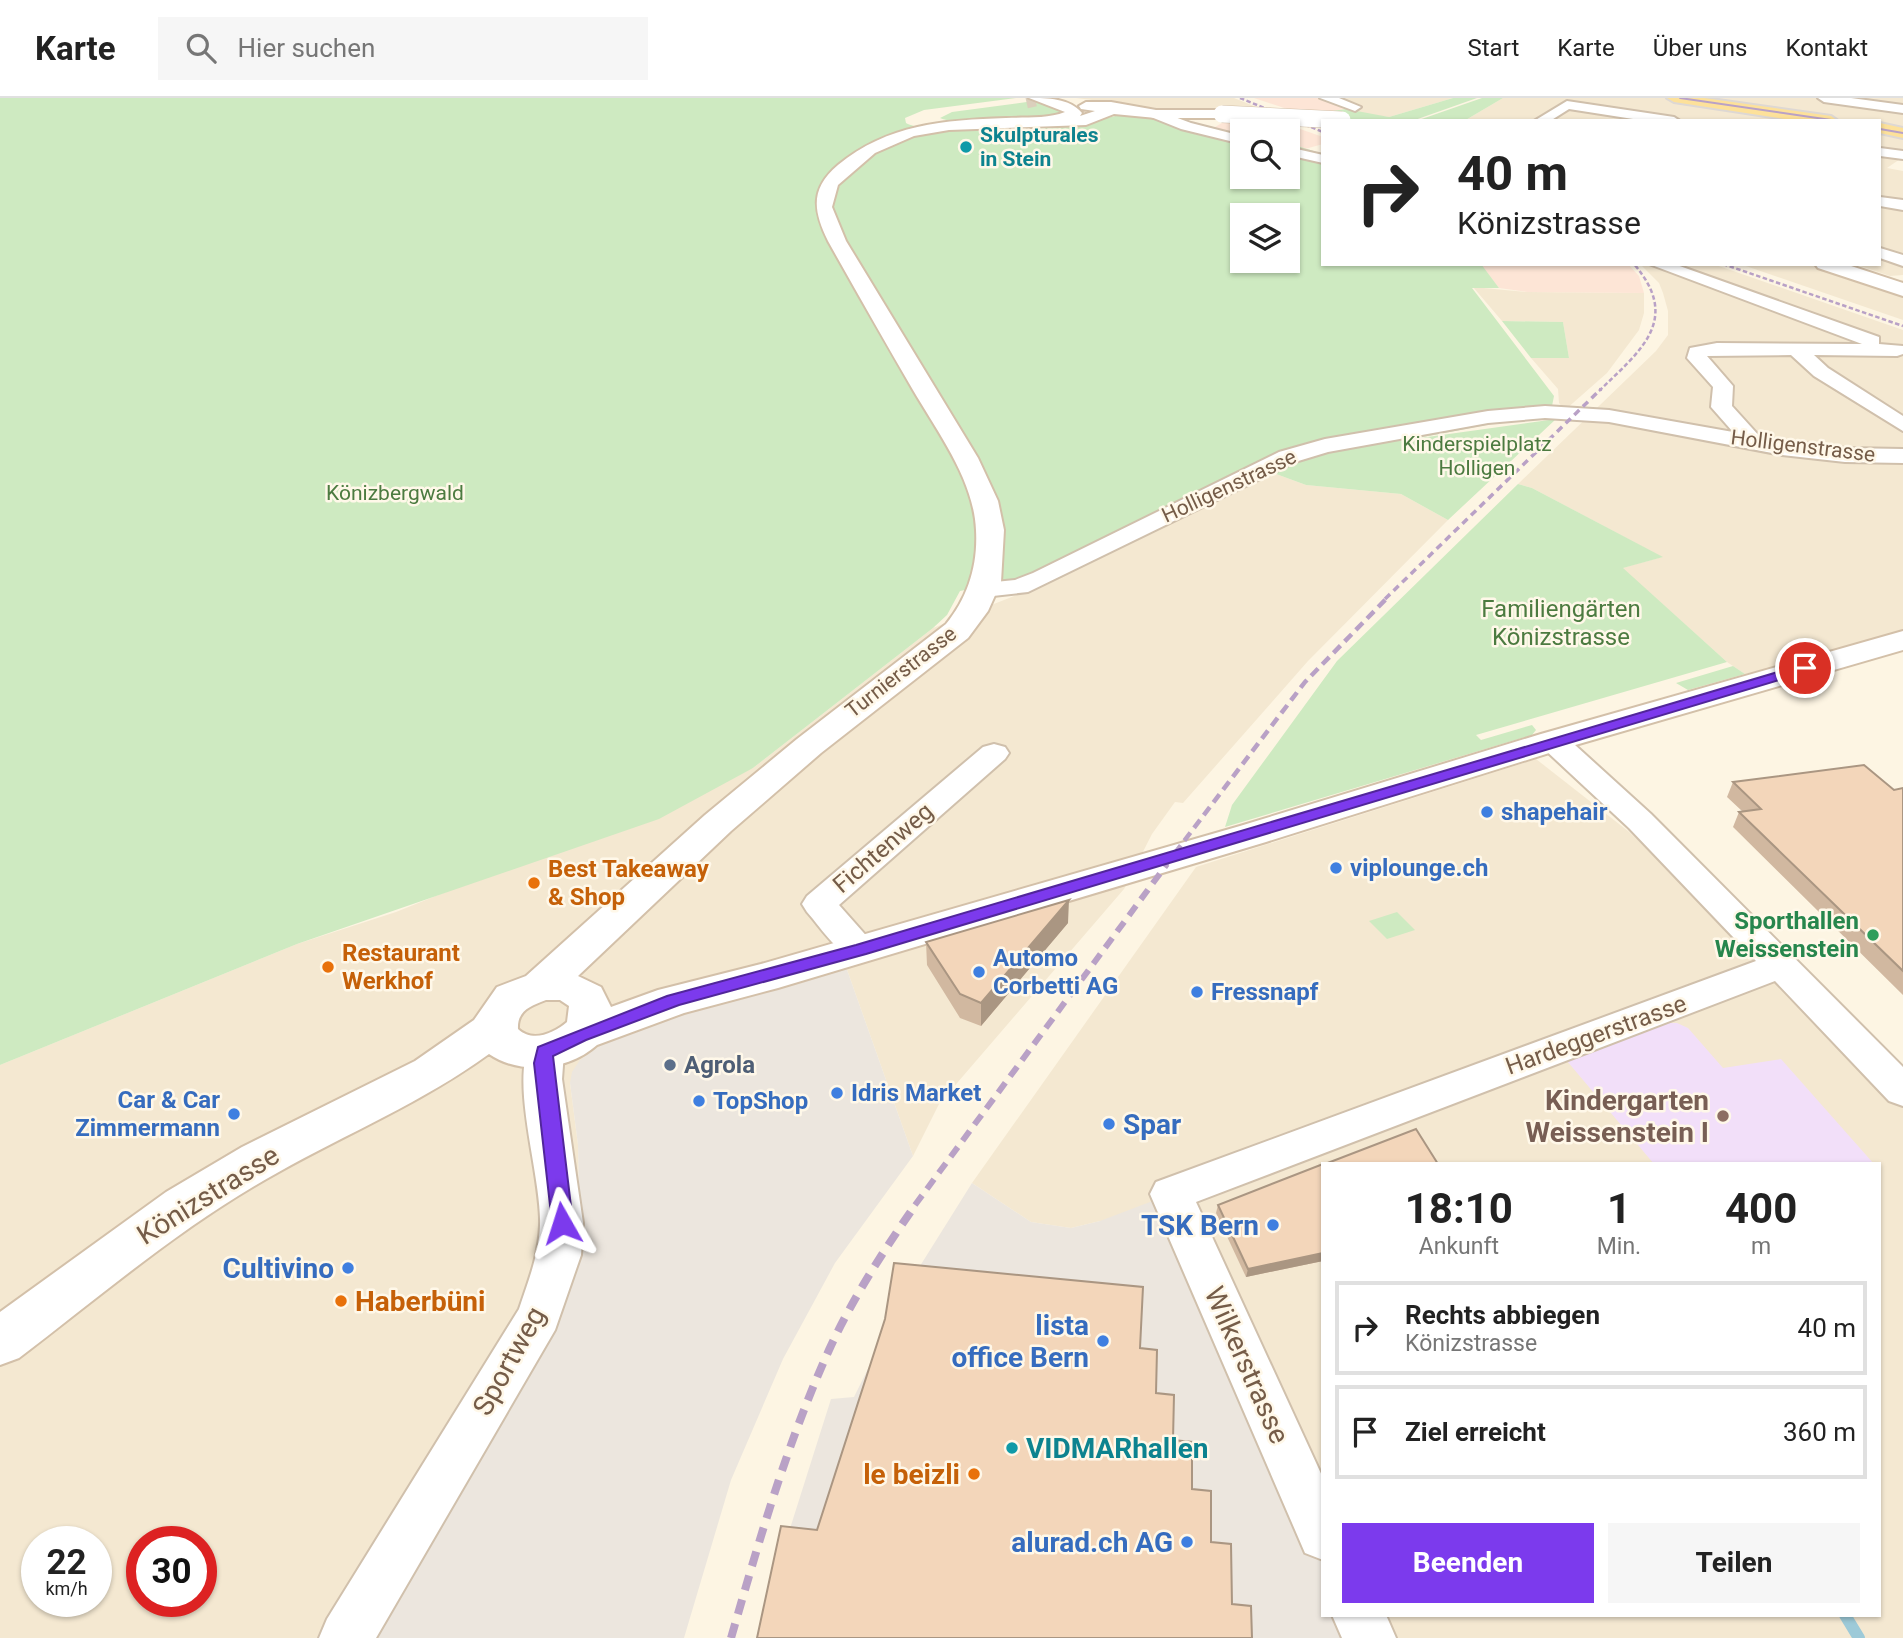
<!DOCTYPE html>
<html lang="de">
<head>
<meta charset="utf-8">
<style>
	:root { --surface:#fff; --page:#f6f6f6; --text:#222; --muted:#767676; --line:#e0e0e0; --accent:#7c3aed }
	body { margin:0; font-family:Roboto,sans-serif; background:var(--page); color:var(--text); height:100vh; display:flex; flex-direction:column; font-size:26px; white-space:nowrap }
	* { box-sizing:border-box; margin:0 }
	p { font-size:23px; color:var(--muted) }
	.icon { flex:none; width:38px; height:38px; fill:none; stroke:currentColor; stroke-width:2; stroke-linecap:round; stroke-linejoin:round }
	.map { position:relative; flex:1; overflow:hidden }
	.sheet { position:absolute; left:1321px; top:1064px; width:560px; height:455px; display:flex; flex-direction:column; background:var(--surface); border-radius:0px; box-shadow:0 2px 5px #0004 }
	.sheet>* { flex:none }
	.top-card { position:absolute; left:1321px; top:21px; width:560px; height:147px; border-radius:0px; box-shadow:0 2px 5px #0004; background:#fff; color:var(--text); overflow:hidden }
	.controls { position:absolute; left:1230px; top:21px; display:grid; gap:14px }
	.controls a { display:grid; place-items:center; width:70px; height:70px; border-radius:0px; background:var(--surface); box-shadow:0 2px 5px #0004; font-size:35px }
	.speed { position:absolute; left:21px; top:1428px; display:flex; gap:14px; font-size:35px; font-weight:700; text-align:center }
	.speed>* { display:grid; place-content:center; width:91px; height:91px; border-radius:50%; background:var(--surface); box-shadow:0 2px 5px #0004; line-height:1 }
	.speed small { font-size:18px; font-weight:400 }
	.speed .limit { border:10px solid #d22; background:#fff; color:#111 }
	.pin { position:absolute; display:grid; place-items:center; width:60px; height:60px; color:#fff; margin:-30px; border:4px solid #fff; border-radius:50%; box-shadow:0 2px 7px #0007 }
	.me { position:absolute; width:77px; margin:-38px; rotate:354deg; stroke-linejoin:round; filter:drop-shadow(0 0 5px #0008) }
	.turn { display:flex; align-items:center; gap:24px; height:147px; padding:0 21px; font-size:32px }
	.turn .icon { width:91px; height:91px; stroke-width:2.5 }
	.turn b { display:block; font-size:49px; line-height:60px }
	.eta { display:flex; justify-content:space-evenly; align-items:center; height:119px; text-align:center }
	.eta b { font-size:42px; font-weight:700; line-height:49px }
	.primary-button { display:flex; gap:14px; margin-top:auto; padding:14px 21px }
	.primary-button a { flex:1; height:80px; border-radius:0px; background:var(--accent); color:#fff; font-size:28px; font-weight:700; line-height:80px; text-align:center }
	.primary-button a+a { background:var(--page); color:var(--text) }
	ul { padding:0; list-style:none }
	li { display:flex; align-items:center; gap:21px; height:94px; margin:0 14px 10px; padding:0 7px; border:4px solid var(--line); border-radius:0px }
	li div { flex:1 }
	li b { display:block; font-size:26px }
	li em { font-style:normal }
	header { display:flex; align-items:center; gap:42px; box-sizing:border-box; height:98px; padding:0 35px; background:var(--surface); border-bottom:2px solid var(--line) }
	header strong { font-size:33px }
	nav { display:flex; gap:38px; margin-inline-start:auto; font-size:24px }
	.search { width:490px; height:63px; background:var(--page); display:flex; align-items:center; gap:18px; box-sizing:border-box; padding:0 24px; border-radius:0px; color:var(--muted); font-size:26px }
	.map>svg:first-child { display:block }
	.residential { fill:#f4e8d1; fill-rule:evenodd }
	.commercial { fill:#fde5d6 }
	.industrial { fill:#ece6de }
	.education { fill:#f2dff9 }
	.green { fill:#ceeac1; fill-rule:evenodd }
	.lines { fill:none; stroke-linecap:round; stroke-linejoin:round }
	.stream { stroke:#9dcad8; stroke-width:12 }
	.secondary-tunnel { stroke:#dbcfbc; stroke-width:17; stroke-dasharray:17 8; stroke-linecap:butt }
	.minor-casing { stroke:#d0c0ac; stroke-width:4 }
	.secondary-casing { stroke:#d3c0a9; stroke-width:4 }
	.primary-casing { stroke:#ded8d3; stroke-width:4 }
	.minor { fill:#fff; fill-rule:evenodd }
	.secondary { fill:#fff; fill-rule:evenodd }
	.primary { fill:#fde19a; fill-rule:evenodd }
	.tram { stroke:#b9a1c6; stroke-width:2 }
	.rail-far4 { stroke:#b9a1c6; stroke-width:2.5; stroke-dasharray:4.5 2.5; stroke-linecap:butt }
	.rail-far3 { stroke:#b9a1c6; stroke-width:3.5; stroke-dasharray:7 5; stroke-linecap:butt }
	.rail-far2 { stroke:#b9a1c6; stroke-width:4.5; stroke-dasharray:10 6; stroke-linecap:butt }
	.rail-far1 { stroke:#b9a1c6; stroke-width:6; stroke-dasharray:12 8; stroke-linecap:butt }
	.rail { stroke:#b9a1c6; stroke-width:8; stroke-dasharray:15 10; stroke-linecap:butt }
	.secondary-bridge-casing { stroke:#d3c0a9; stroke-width:18; stroke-linecap:butt }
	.secondary-bridge { stroke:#fff; stroke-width:17 }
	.wall { fill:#d1b8a0 }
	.shaded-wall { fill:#aa9682 }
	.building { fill:#f3d6ba; stroke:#aa9682; stroke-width:2 }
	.route { fill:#7c3aed; stroke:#51269a; stroke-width:2 }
	.culture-dot { fill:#0f9aa8; stroke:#fff8e9; stroke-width:2.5 }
	.shop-dot { fill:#3f7fe0; stroke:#fff8e9; stroke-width:2.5 }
	.food-dot { fill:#e8710a; stroke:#fff8e9; stroke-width:2.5 }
	.leisure-dot { fill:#2e9e5b; stroke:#fff8e9; stroke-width:2.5 }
	.service-dot { fill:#5c6f8a; stroke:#fff8e9; stroke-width:2.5 }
	.education-dot { fill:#8d6e63; stroke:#fff8e9; stroke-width:2.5 }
	.labels { text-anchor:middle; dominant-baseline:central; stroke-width:5; stroke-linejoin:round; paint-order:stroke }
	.far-culture-label { font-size:21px; font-weight:bold; fill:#0d838f; stroke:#fff8e9; text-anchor:start }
	.far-park-label { font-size:21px; fill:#4c7b40; stroke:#fff8e9 }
	.far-street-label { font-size:21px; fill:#755c48; stroke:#fff8e9 }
	.park-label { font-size:24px; fill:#4c7b40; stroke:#fff8e9 }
	.shop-label { font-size:24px; font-weight:bold; fill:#366cbe; stroke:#fff8e9; text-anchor:start }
	.street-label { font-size:24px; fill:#755c48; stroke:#fff8e9 }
	.food-label { font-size:24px; font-weight:bold; fill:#c56008; stroke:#fff8e9; text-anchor:start }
	.leisure-label { font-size:24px; font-weight:bold; fill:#27864d; stroke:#fff8e9; text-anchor:end }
	.service-label { font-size:24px; font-weight:bold; fill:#4e5e75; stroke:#fff8e9; text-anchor:start }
	.near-education-label { font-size:28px; font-weight:bold; fill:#785e54; stroke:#fff8e9; text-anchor:end }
	.near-shop-label { font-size:28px; font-weight:bold; fill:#366cbe; stroke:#fff8e9; text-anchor:end }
	.near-street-label { font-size:28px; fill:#755c48; stroke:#fff8e9 }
	.near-food-label { font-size:28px; font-weight:bold; fill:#c56008; stroke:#fff8e9; text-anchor:start }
	.near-culture-label { font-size:28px; font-weight:bold; fill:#0d838f; stroke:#fff8e9; text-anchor:start }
</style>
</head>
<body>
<header>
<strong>Karte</strong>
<div class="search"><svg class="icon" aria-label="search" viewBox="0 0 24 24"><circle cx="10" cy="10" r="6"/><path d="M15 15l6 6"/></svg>Hier suchen</div>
<nav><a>Start</a><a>Karte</a><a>Über uns</a><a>Kontakt</a></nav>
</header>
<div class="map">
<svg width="1903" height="1540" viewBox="0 0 1903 1540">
	<rect width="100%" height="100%" fill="#fdf5e3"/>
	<path class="residential" d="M1076,0H1234L1281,19L1179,13Z
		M1322,0H1453L1389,19L1348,14L1351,12Z
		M1503,0H1903V59L1887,70L1903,73V177L1890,178L1854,166H1880V23H1464Z
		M1640,166H1713L1903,232V535L1745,576L1727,564L1622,470L1662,459L1532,390L1518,386L1656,253L1668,237V213L1663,195L1659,185Z
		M1740,166H1825L1886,186L1903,182V222Z
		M1473,189L1527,194L1644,195V215L1639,232L1607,275L1565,312L1559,305L1558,291L1531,260H1569L1563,224L1502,223Z
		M1268,373L1306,387L1401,396L1448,422L1308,563L1183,705L1175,704L1152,736L1124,791L939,1006L913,1058L846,869L640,929L570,985L578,1047L580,1151L561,1221L375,1540H0V967L297,846L396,814L753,670L933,530L1045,486ZM37,1444H96V1503H37ZM142,1444H201V1503H142Z
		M1536,661L1628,733L1839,931L1903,998V1540H1362L1352,1517H1880V1066H1323V1449L1100,1123L1071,1130L1031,1124L972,1085L1196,769Z"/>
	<path class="commercial" d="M1254,0H1322L1346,11L1305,17Z
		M1232,19L1283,25L1323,39V46L1305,51L1288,45V33H1242V38L1238,39L1210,32Z
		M1480,166H1628L1639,178L1644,195L1527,194L1499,190Z"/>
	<path class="industrial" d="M846,869L913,1058L835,1165L783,1261L731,1382L684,1540H375L561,1221L580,1151L578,1047L570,985L572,974L580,962L617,935Z
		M972,1085L1031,1124L1071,1130L1100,1123L1171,1096L1323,1449V1517H1352L1362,1540H759L781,1459L831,1301L854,1299L915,1176Z"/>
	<path class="education" d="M1666,925H1677L1688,930L1723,970L1781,961L1874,1066H1654L1567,963Z"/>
	<path class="green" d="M0,0H1016L924,12L905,20L906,25C928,38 1057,29 1088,25C1101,23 1112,17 1125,17C1160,17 1196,32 1230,41L1242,38V79H1288V45L1323,56V166H1481L1499,190H1472L1554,298L1552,308L1314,346L1030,480L960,493L947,517L933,530L753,670L659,721L297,846L0,967ZM1242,117H1288V163H1242Z
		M1453,0H1477L1412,23H1347L1305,17L1346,11L1389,19Z
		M1482,0H1503L1464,23H1416Z
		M1034,3L1064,11L1066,15C1041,20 960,29 940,20L952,14Z
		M1502,223L1563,224L1569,260H1531Z
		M1556,321L1448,422L1401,396L1306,387L1268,373C1345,345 1430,328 1512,322L1413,341Z
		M1518,386L1532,390L1663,459L1623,470L1727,564L1476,637L1481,642L1532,627L1536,632L1532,637L1225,729L1232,707L1337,563Z
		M1733,568L1745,576L1688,592L1676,585Z
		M1397,814L1415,832L1387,841L1369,823Z"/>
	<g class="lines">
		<path class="stream" d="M1845,1517L1859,1540"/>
		<path class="secondary-tunnel" d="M1026,2L1035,0"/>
		<defs>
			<path id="minor" d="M1320,0H1339L1361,9L1355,13Z
				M1818,0H1851L1903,7V15L1824,4Z
				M1567,3L1674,19L1680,23H1646L1569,11L1550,23H1534Z
				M1156,12L1191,25L1242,38V46L1181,31L1151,19L1150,16Z
				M1288,49L1323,57V65L1288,57Z
				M1880,50L1903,53V61L1880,58Z
				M1880,99L1903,102V112L1880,108Z
				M1880,150L1903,157V168L1880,160Z
				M1649,166H1674L1879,239V246L1903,248V256L1897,258L1814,257L1828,270L1903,318V333L1814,278L1791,257L1707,258L1733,288L1732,308L1761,340L1845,350L1903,351V365L1845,364L1782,357L1609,324L1545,320L1488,325L1328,354L1295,364L1028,494L984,499L975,496L971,491L975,486L1015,482L1033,475L1279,354L1325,341L1488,313L1545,308L1609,312L1733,334L1711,309L1713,289L1687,260L1690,250L1717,245L1862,246Z
				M1553,634L1564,637L1651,716L1903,969V1008L1889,1003L1775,883L1196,1104L1323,1380V1462L1305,1455L1150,1096L1156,1084L1756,863L1629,730L1542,649L1538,643L1542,637Z
				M994,646L1005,649L1009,655L1005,661L839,807L878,851L873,859C843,868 825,834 807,814L802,806L807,798L983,649Z
				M545,940L559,944L564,954L562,981L583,1125L581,1157L555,1232L376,1540H319L327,1521L519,1211C528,1184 539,1157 540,1127C542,1079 509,984 531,944Z
				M1332,1517H1386L1396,1540H1342Z"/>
			<path id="secondary" d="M1029,0C1048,0 1069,0 1082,15L1080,18L1095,13L1081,11L1079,8L1086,4H1111L1156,12H1222L1229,16L1222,20H1156L1114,16L1086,27L949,32L914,38L875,55L838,87L832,109L846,143L978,360L998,403L1004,432L1001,484L988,513L968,540L821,655L731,733L578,878L601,889L611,909L658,892L761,866L1240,728L1541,636L1903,533V552L1565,650L1266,744L778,890L684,915L597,947C569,972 521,978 489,956C423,1004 348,1035 277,1075C184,1126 103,1196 19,1260L0,1267V1214L166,1094L242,1049L415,963L474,922L497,889L526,878L705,717L797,641L946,526C968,499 978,467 976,432C974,382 937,333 913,292C884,242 856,193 828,143C813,112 810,91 838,67C888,26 944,22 1006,20C1025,19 1047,21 1065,14ZM546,902H560L569,908L567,924C554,935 533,945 518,931C517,913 530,908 546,902Z
				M1815,166H1845L1903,185V198L1818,170Z"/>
			<path id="primary" d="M1667,0H1704L1831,18L1838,23H1798L1674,4Z
				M1880,25L1903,30V40L1880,35Z"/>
		</defs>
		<use href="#minor" class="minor-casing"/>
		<use href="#secondary" class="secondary-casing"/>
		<use href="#primary" class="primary-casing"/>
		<use href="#minor" class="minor"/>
		<use href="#secondary" class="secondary"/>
		<use href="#primary" class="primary"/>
		<path class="tram" d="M1680,0L1838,23
			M1880,31L1903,35"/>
		<path class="rail-far4" d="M1240,0L1323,34
			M1723,166L1903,228
			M1599,293C1640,253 1682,222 1634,166"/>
		<path class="rail-far3" d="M1385,501L1601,291"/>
		<path class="rail-far2" d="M1165,768L1305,584L1387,500"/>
		<path class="rail-far1" d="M915,1107L1167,766"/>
		<path class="rail" d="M731,1540C759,1443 787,1345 829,1252C852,1201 884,1152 916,1106"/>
		<defs>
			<path id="secondary-bridge" d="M1222,16L1342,22"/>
		</defs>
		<use href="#secondary-bridge" class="secondary-bridge-casing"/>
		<use href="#secondary-bridge" class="secondary-bridge"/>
	</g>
	<path class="wall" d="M1733,684L1894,692L1903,690V897L1733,729L1739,714L1742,713L1727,699Z
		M1068,825L981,928L960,920L927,867L926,844Z
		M1323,1066V1163L1246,1179L1216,1115L1218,1107Z"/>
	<path class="shaded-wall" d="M1069,802L1068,825L981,928V905Z
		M1323,1155V1163L1246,1179L1248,1171Z"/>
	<path class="building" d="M1864,667L1894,692L1903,690V873L1739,714L1761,711L1733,684Z
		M1069,802L981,905L960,896L926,844Z
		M1416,1031L1438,1066H1325Z
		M1323,1066V1155L1248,1171L1218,1107Z
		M894,1165L1143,1189L1140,1250L1157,1252L1156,1295L1174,1297L1173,1342L1192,1344V1391L1211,1393V1444L1231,1446L1232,1506L1251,1508L1252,1540H757L781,1428L817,1432L885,1221Z"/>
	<path class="route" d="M1805,566L1809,568V573L866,856L679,907L586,942L553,958L573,1125L570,1131H555L552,1125L534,965L538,949L667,898L856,847Z"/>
	<g class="culture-dot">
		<circle cx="966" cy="49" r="7"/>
		<circle cx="1012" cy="1350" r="7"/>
	</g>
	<g class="shop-dot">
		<circle cx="1487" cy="714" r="7"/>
		<circle cx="1336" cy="770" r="7"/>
		<circle cx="979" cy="874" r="7"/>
		<circle cx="1197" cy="894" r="7"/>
		<circle cx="837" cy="995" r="7"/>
		<circle cx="699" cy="1003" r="7"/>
		<circle cx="234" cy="1016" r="7"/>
		<circle cx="1109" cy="1026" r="7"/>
		<circle cx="1273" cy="1127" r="7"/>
		<circle cx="348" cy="1170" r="7"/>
		<circle cx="1103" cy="1243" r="7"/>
		<circle cx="1187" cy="1444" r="7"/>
	</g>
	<g class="food-dot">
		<circle cx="534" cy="785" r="7"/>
		<circle cx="328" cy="869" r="7"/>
		<circle cx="341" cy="1203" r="7"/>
		<circle cx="974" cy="1376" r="7"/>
	</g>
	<circle class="leisure-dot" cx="1873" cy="837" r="7"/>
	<circle class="service-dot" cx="670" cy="967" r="7"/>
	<circle class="education-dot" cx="1723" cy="1018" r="7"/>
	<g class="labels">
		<g class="far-culture-label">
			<text x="980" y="37">Skulpturales<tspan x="980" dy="24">in Stein</tspan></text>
		</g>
		<g class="far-park-label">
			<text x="1477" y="346">Kinderspielplatz<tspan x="1477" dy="24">Holligen</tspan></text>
			<text x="395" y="395">Könizbergwald</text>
		</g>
		<g class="far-street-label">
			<text transform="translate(1803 348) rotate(7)">Holligenstrasse</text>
			<text transform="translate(1229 388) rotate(-25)">Holligenstrasse</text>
			<text transform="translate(901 574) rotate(-38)">Turnierstrasse</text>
		</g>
		<g class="park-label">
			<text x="1561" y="511">Familiengärten<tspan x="1561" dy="28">Könizstrasse</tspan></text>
		</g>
		<g class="shop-label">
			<text x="1501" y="714">shapehair</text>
			<text x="1350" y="770">viplounge.ch</text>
			<text x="993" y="860">Automo<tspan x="993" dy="28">Corbetti AG</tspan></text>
			<text x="1211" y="894">Fressnapf</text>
			<text x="851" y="995">Idris Market</text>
			<text x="220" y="1002" text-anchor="end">Car &amp; Car<tspan x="220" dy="28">Zimmermann</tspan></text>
			<text x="713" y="1003">TopShop</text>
		</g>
		<g class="street-label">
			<text transform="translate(883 750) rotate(-41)">Fichtenweg</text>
			<text transform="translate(1596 937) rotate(-20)">Hardeggerstrasse</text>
		</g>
		<g class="food-label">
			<text x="548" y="771">Best Takeaway<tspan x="548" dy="28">&amp; Shop</tspan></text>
			<text x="342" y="855">Restaurant<tspan x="342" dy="28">Werkhof</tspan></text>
		</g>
		<g class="leisure-label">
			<text x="1859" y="823">Sporthallen<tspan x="1859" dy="28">Weissenstein</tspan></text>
		</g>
		<g class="service-label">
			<text x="684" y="967">Agrola</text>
		</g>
		<g class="near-education-label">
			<text x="1709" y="1002">Kindergarten<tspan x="1709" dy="32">Weissenstein I</tspan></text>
		</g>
		<g class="near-shop-label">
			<text x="1123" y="1026" text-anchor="start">Spar</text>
			<text x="1259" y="1127">TSK Bern</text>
			<text x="334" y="1170">Cultivino</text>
			<text x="1089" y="1227">lista<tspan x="1089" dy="32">office Bern</tspan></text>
			<text x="1173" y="1444">alurad.ch AG</text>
		</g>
		<g class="near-street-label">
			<text transform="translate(208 1097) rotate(-32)">Könizstrasse</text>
			<text transform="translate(509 1263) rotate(-61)">Sportweg</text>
			<text transform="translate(1247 1267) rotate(66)">Wilkerstrasse</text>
		</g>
		<g class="near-food-label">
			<text x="355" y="1203">Haberbüni</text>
			<text x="960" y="1376" text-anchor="end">le beizli</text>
		</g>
		<g class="near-culture-label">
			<text x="1026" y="1350">VIDMARhallen</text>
		</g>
	</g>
</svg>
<div class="controls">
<a><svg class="icon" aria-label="search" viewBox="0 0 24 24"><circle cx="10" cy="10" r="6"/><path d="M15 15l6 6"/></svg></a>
<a><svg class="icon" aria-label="layers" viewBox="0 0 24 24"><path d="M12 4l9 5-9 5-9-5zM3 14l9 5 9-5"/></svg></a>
</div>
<div class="speed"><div>22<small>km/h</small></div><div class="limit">30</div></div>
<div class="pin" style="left:1805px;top:570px;background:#d93025"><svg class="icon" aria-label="arrive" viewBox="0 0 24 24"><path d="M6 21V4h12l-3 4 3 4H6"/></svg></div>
<svg class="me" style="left:562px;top:1125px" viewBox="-20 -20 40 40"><path d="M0-17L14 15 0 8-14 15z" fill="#7c3aed" stroke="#fff" stroke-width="4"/></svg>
<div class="top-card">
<div class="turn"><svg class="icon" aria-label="right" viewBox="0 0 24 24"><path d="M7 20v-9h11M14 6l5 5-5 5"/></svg><div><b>40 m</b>Könizstrasse</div></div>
</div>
<section class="sheet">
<div class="eta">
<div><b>18:10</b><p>Ankunft</p></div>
<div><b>1</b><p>Min.</p></div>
<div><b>400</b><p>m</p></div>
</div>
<ul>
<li><svg class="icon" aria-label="right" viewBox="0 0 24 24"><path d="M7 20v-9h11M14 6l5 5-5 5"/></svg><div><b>Rechts abbiegen</b><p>Könizstrasse</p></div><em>40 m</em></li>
<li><svg class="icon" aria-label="arrive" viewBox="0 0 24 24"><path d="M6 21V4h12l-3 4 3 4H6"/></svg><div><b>Ziel erreicht</b></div><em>360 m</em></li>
</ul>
<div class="primary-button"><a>Beenden</a><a>Teilen</a></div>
</section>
</div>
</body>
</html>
